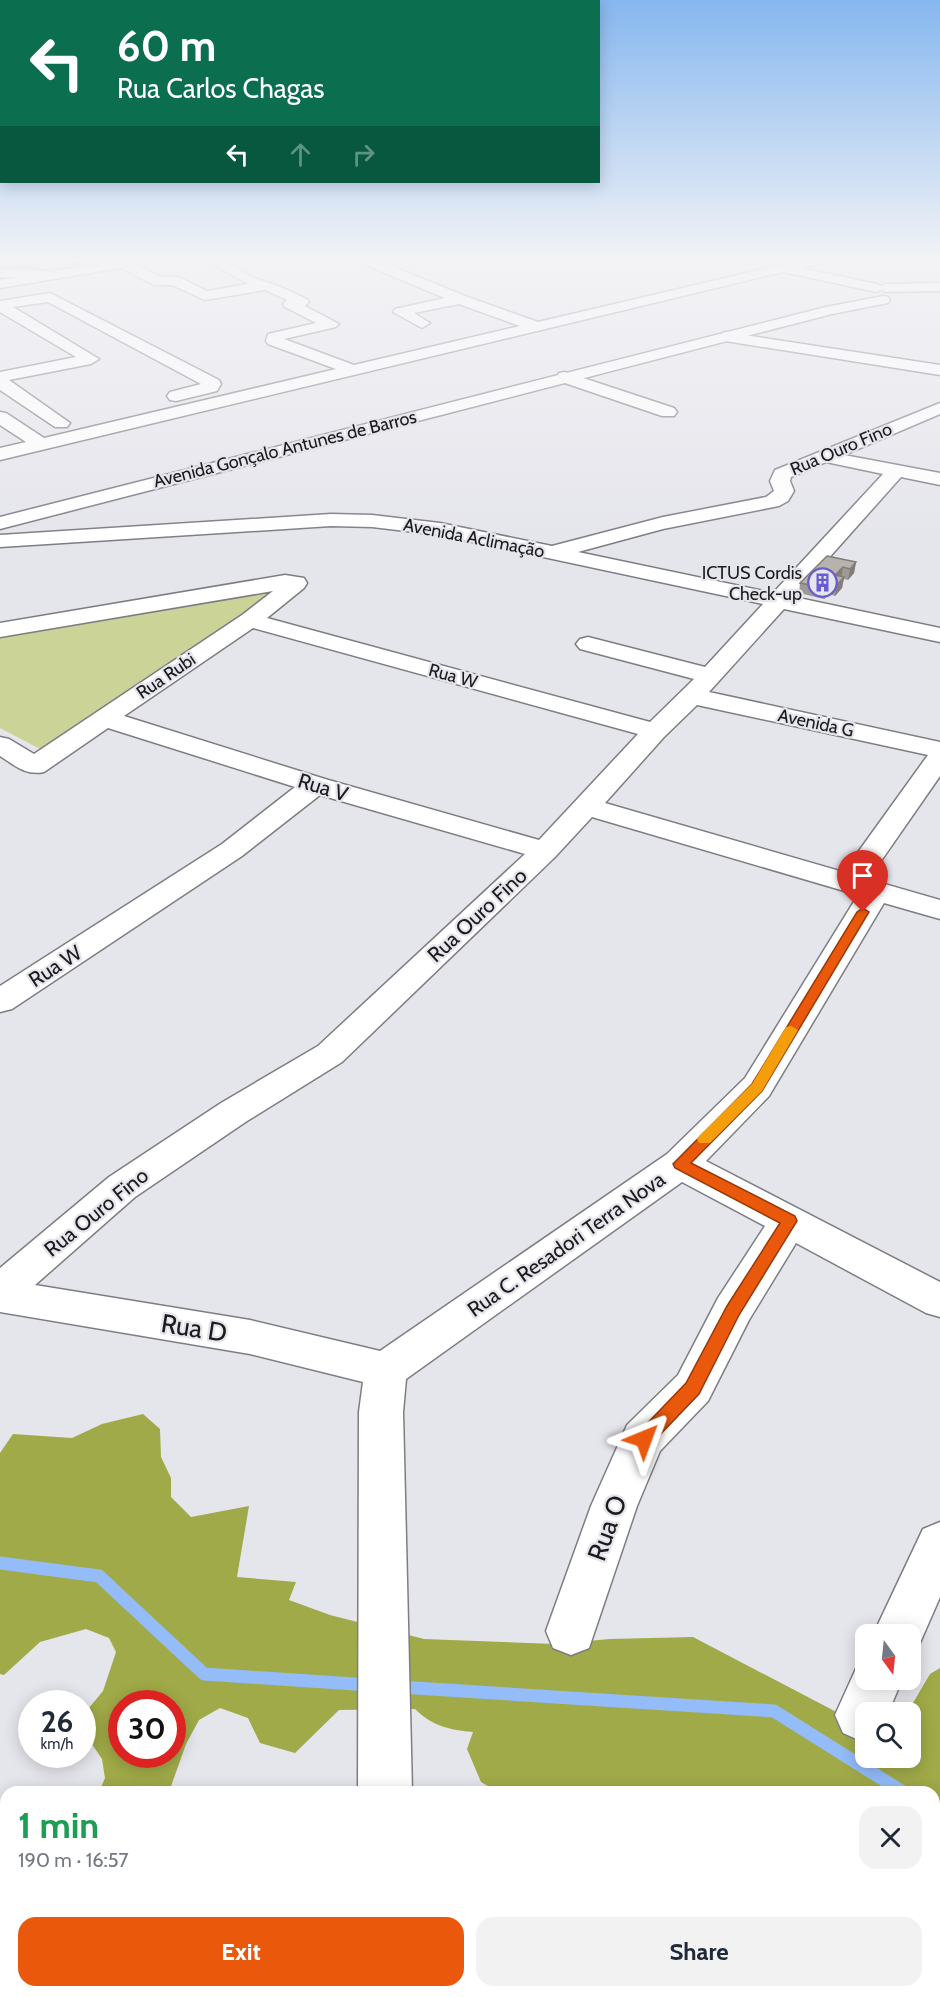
<!DOCTYPE html>
<html lang="en">
<head>
<meta charset="utf-8">
<style>
	:root { --surface:#fff; --page:#f2f2f3; --text:#1f2937; --muted:#747a83; --accent:#ea580c }
	body { margin:0; font-family:Cabin,sans-serif; background:var(--page); color:var(--text); height:100vh; display:flex; flex-direction:column; font-size:22px; white-space:nowrap }
	* { box-sizing:border-box; margin:0 }
	p { font-size:20px; color:var(--muted) }
	.icon { flex:none; width:33px; height:33px; fill:none; stroke:currentColor; stroke-width:2; stroke-linecap:round; stroke-linejoin:round }
	.map { position:relative; flex:1; overflow:hidden }
	.side { position:absolute; left:0px; top:1786px; width:940px; height:212px; display:flex; flex-direction:column; background:var(--surface); border-radius:18px 18px 0 0; box-shadow:0 3px 15px #0003 }
	.side>* { flex:none }
	.hud { position:absolute; left:0px; top:0px; width:600px; height:183px; box-shadow:0 3px 15px #0003; background:#0b6e4f; color:#fff; overflow:hidden }
	.needle { width:39px; rotate:165deg }
	.fabs { position:absolute; left:855px; top:1624px; display:grid; gap:12px }
	.fabs a { display:grid; place-items:center; width:66px; height:66px; border-radius:12px; background:var(--surface); box-shadow:0 3px 15px #0003; font-size:30px }
	.speed { position:absolute; left:18px; top:1690px; display:flex; gap:12px; font-size:30px; font-weight:700; text-align:center }
	.speed>* { display:grid; place-content:center; width:78px; height:78px; border-radius:50%; background:var(--surface); box-shadow:0 3px 15px #0003; line-height:1 }
	.speed small { font-size:15px; font-weight:400 }
	.speed .limit { border:9px solid #d22; background:#fff; color:#111 }
	.pin { position:absolute; display:grid; place-items:center; width:51px; height:51px; color:#fff; margin:-62px -26px; border-radius:50% 50% 50% 0; rotate:-45deg; box-shadow:0 0 6px #0007 }
	.pin .icon { rotate:45deg }
	.me { position:absolute; width:66px; margin:-33px; rotate:44deg; stroke-linejoin:round; filter:drop-shadow(0 0 4px #0008) }
	.turn { display:flex; align-items:center; gap:21px; height:126px; padding:0 18px; font-size:27px }
	.turn .icon { width:78px; height:78px; stroke-width:2.5 }
	.turn b { display:block; font-size:42px; line-height:51px }
	.lanes { display:flex; align-items:center; height:57px; padding:0 18px; background:#0003; justify-content:center; gap:30px; direction:ltr }
	.lanes .off { opacity:.35 }
	.round { display:grid; place-items:center; flex:none; width:63px; height:63px; border-radius:18px; background:var(--page) }
	.summary { display:flex; align-items:center; justify-content:space-between; height:102px; padding:0 18px }
	h1 { font-size:36px; font-weight:800; line-height:45px; color:#1e9e55 }
	.primary-button { display:flex; gap:12px; margin-top:auto; padding:12px 18px }
	.primary-button a { flex:1; height:69px; border-radius:18px; background:var(--accent); color:#fff; font-size:24px; font-weight:800; line-height:69px; text-align:center }
	.primary-button a+a { background:var(--page); color:var(--text) }
	.map>svg:first-child { display:block }
	.green { fill:#cbd397 }
	.forest { fill:#a0aa48; fill-rule:evenodd }
	.lines { fill:none; stroke-linecap:round; stroke-linejoin:round }
	.stream { stroke:#93bcf9; stroke-width:13 }
	.minor-casing { stroke:#7e7d84; stroke-width:3 }
	.major-casing { stroke:#7e7d84; stroke-width:3 }
	.minor { fill:#fff; fill-rule:evenodd }
	.major { fill:#fff; fill-rule:evenodd }
	.wall { fill:#9e9995 }
	.shaded-wall { fill:#817d79 }
	.building { fill:#b8b2ad; stroke:#817d79; stroke-width:1.5 }
	.route { fill:#ea580c; stroke:#983908; stroke-width:1.5 }
	.slow { fill:#f59e0b }
	.labels { text-anchor:middle; dominant-baseline:central; stroke-width:4.5; stroke-linejoin:round; paint-order:stroke }
	.far-street-label { font-size:18px; fill:#1b1b1d; stroke:#e5e5ec }
	.far-poi-label { font-size:18px; fill:#1b1b1d; stroke:#e5e5ec; text-anchor:end }
	.street-label { font-size:21px; fill:#1b1b1d; stroke:#e5e5ec }
	.near-street-label { font-size:26px; fill:#1b1b1d; stroke:#e5e5ec }
</style>
</head>
<body>
<div class="map">
<svg width="940" height="1997" viewBox="0 0 940 1997">
	<rect width="100%" height="100%" fill="#e5e5ec"/>
	<path class="green" d="M289,585L46,752L0,728V633Z"/>
	<path class="forest" d="M143,1414L160,1429L161,1457L171,1478V1497L191,1517L249,1506L237,1577L296,1582L289,1600L330,1615L424,1639L555,1644L610,1639L693,1637L865,1727L866,1758H910V1713H907L930,1674L940,1668V1969L935,1971L934,1792H498L481,1782L467,1749L473,1732C450,1730 432,1726 415,1709L339,1710L295,1753L260,1743L248,1718L220,1708L199,1720L186,1744L169,1792H99L105,1778L102,1759L83,1731V1715L103,1691L116,1652L109,1638L86,1629L40,1642L4,1675L0,1674V1453L13,1434L72,1438L102,1424ZM122,1704H172V1755H122Z
		M655,1992H894L889,1997H652Z"/>
	<g class="lines">
		<path class="stream" d="M0,1563L99,1576L204,1674L369,1685
			M400,1687L774,1711L903,1792
			M934,1812L940,1816
			M934,1931L940,1924
			M856,1997L862,1992"/>
		<defs>
			<path id="minor" d="M117,262H131L161,277H179L207,291L248,284L209,262C234,260 241,275 263,281C278,285 292,292 307,299L309,302L305,306L339,324L336,327L284,339L354,365L520,326L459,304L414,313L430,323L422,328L393,312L395,309L445,298L366,265L364,262H382L465,296L538,322L793,262H816L814,265L801,268L877,284L884,288L877,292L783,272L0,460V448L26,442L0,425V412L6,413L44,438L336,369L268,344L266,341L268,334L316,323L285,307L283,304L287,300L265,290L205,300L172,285H154L118,266Z
				M0,269L49,271L56,275L49,279L0,277Z
				M50,293L219,380L221,384L217,391L176,401L170,400L167,396L170,392L201,384L48,302L13,307L99,359L91,364L9,380L70,423L67,427H55L0,390V372L76,357L0,312V301Z
				M725,332L940,365V375L719,340L717,337Z
				M565,372L674,408L677,412L674,416H662L559,381L557,377L559,373Z
				M940,403V414L844,455L940,473V485L901,477L794,597L940,628V642L784,609L709,692L940,742V776L881,861L871,864L861,861L856,855L928,755L697,705L664,737L605,803L940,900V919L884,903L769,1096L706,1161L940,1282V1317L926,1313L796,1243L749,1320L708,1401L660,1451L637,1506L589,1648L571,1655L553,1648L546,1631L591,1506L627,1425L678,1375L718,1298L765,1226L682,1182L406,1379L403,1412L412,1792H358L359,1412L363,1382L250,1354L0,1312V1268L109,1177L221,1103L318,1046L525,854L320,795L242,856L12,1009L0,1012V986L222,844L295,787L108,728L44,772C26,776 14,765 0,756V737L9,739L34,754L242,615L273,591L0,637V623L285,575L304,578L307,583L304,588L267,618L650,722L694,679L580,649L576,644L580,639L588,637L705,667L763,604L440,535L372,527L331,526L0,547V535L331,514L372,515L440,523L552,546L663,517L766,497L774,491L770,481L775,470ZM826,462L883,474L773,593L578,552L663,529L779,506L788,501L794,491L790,481L791,477ZM253,628L638,734L539,840L325,779L124,716ZM592,817L858,895L745,1078L667,1154L380,1351L250,1320L35,1285L135,1197L247,1121L342,1062L555,857Z
				M940,1522V1597L916,1652L910,1654V1635H873L923,1529Z
				M866,1660V1680H902L888,1713H866V1739L861,1741L843,1733L835,1715L859,1662Z
				M349,1992H409V1997H349Z"/>
			<path id="major" d="M110,262H139L132,266L0,288V280Z
				M940,283V291L886,292L879,288L886,284Z
				M883,296L888,297L890,300L888,303L832,314L0,529V517L826,307Z"/>
		</defs>
		<use href="#minor" class="minor-casing"/>
		<use href="#major" class="major-casing"/>
		<use href="#minor" class="minor"/>
		<use href="#major" class="major"/>
	</g>
	<path class="wall" d="M0,262H45L37,270L0,269Z
		M63,262H96L67,266L63,265Z
		M856,562L854,573L848,580L844,579L842,588L835,596L829,594L824,599L799,593L800,583Z"/>
	<path class="shaded-wall" d="M36,262H45L37,270Z
		M66,262H96L67,266Z
		M856,562L854,573L848,580L850,569Z
		M843,567L841,578L835,575Z
		M844,577L842,588L835,596L837,585Z
		M831,583L829,594L824,599L826,588Z"/>
	<path class="building" d="M827,556L856,562L850,569L843,567L835,575L844,577L837,585L831,583L826,588L800,583Z"/>
	<linearGradient id="sky" x2="0" y2="1"><stop stop-color="#86b7ef"/><stop offset="0.48" stop-color="#f3f3f6"/><stop offset="1" stop-color="#f3f3f6" stop-opacity="0"/></linearGradient>
	<rect width="940" height="541" fill="url(#sky)"/>
	<path class="route" d="M863,908L869,912L762,1091L691,1163L795,1216L797,1221L739,1315L699,1394L650,1445L644,1447L637,1445L634,1439L637,1434L686,1383L727,1306L780,1223L675,1168L673,1164L752,1084L857,912Z"/>
	<path class="slow" d="M791,1026L798,1030L762,1091L710,1143H699L697,1139L699,1136L752,1084L786,1027Z"/>
	<defs>
		<symbol id="building-ring" viewBox="-11 -11 22 22"><circle r="9.5" fill="#e5e5ec" stroke="#675cd5" stroke-width="1.5"/><path d="M-4-6H4V6H1V3H-1V6H-4ZM-2.5-4.3h1.7v1.8h-1.7ZM.8-4.3h1.7v1.8H.8ZM-2.5-1h1.7V.8h-1.7ZM.8-1h1.7V.8H.8Z" fill="#675cd5"/></symbol>
	</defs>
	<g fill-rule="evenodd">
		<use href="#building-ring" x="806" y="566" width="33" height="33"/>
	</g>
	<g class="labels">
		<g class="far-street-label">
			<text transform="translate(285 449) rotate(-14)">Avenida Gonçalo Antunes de Barros</text>
			<text transform="translate(841 449) rotate(-23)">Rua Ouro Fino</text>
			<text transform="translate(474 538) rotate(11)">Avenida Aclimação</text>
			<text transform="translate(166 676) rotate(-34)">Rua Rubi</text>
			<text transform="translate(453 676) rotate(15)">Rua W</text>
			<text transform="translate(816 723) rotate(12)">Avenida G</text>
		</g>
		<g class="far-poi-label">
			<text x="802" y="573">ICTUS Cordis<tspan x="802" dy="21">Check-up</tspan></text>
		</g>
		<g class="street-label">
			<text transform="translate(323 787) rotate(17)">Rua V</text>
			<text transform="translate(477 915) rotate(-43)">Rua Ouro Fino</text>
			<text transform="translate(55 966) rotate(-33)">Rua W</text>
			<text transform="translate(96 1212) rotate(-39)">Rua Ouro Fino</text>
			<text transform="translate(566 1244) rotate(-35)">Rua C. Resadori Terra Nova</text>
		</g>
		<g class="near-street-label">
			<text transform="translate(194 1328) rotate(9)">Rua D</text>
			<text transform="translate(607 1528) rotate(-70)">Rua O</text>
		</g>
	</g>
</svg>
<div class="fabs">
<a><svg class="needle" viewBox="-14 -14 28 28"><path d="M0-13l5 13h-10z" fill="#e53935"/><path d="M0 13l5-13h-10z" fill="#747a83"/></svg></a>
<a><svg class="icon" aria-label="search" viewBox="0 0 24 24"><circle cx="10" cy="10" r="6"/><path d="M15 15l6 6"/></svg></a>
</div>
<div class="speed"><div>26<small>km/h</small></div><div class="limit">30</div></div>
<div class="pin" style="left:863px;top:912px;background:#d93025"><svg class="icon" aria-label="arrive" viewBox="0 0 24 24"><path d="M6 21V4h12l-3 4 3 4H6"/></svg></div>
<svg class="me" style="left:644px;top:1439px" viewBox="-20 -20 40 40"><path d="M0-17L14 15 0 8-14 15z" fill="#ea580c" stroke="#fff" stroke-width="4"/></svg>
<div class="hud">
<div class="turn"><svg class="icon" aria-label="left" viewBox="0 0 24 24"><path d="M17 20v-9H6M10 6l-5 5 5 5"/></svg><div><b>60 m</b>Rua Carlos Chagas</div></div>
<div class="lanes"><svg class="icon" aria-label="left" viewBox="0 0 24 24"><path d="M17 20v-9H6M10 6l-5 5 5 5"/></svg><svg class="icon off" aria-label="ahead" viewBox="0 0 24 24"><path d="M12 20V5M6 11l6-6 6 6"/></svg><svg class="icon off" aria-label="right" viewBox="0 0 24 24"><path d="M7 20v-9h11M14 6l5 5-5 5"/></svg></div>
</div>
<section class="side">
<div class="summary"><div><h1>1 min</h1><p>190 m · 16:57</p></div><a class="round"><svg class="icon" aria-label="close" viewBox="0 0 24 24"><path d="M6 6l12 12M18 6L6 18"/></svg></a></div>
<div class="primary-button"><a>Exit</a><a>Share</a></div>
</section>
</div>
</body>
</html>
